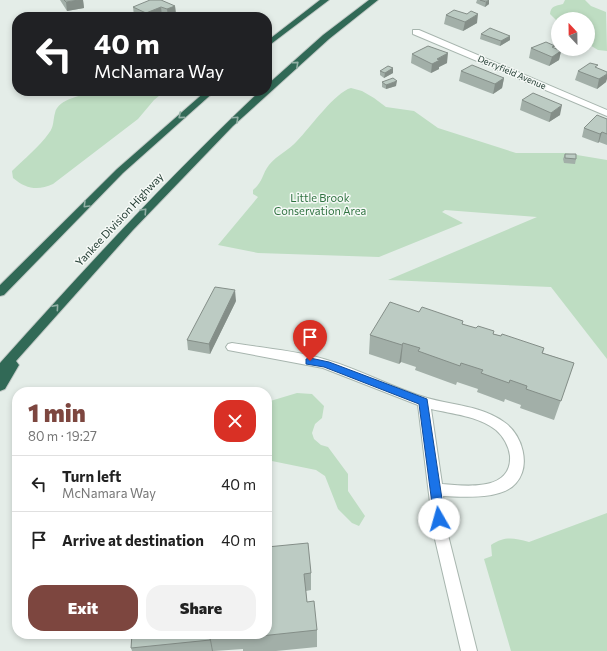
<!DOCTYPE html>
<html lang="en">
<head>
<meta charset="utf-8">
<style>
	:root { --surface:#fff; --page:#f2f2f2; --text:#222; --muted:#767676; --line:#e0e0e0; --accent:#7d463f }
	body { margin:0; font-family:Commissioner,sans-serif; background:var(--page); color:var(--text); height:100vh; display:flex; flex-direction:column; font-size:15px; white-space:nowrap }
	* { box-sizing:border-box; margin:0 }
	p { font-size:13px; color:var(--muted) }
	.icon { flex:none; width:22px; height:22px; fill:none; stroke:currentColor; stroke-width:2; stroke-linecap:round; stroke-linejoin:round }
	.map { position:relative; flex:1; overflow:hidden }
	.panel { position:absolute; left:12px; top:387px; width:260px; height:252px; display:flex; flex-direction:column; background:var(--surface); border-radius:16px; box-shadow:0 2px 6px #0003 }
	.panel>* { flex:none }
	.guide { position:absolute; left:12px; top:12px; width:260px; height:84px; border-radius:16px; box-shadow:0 2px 6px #0003; background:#202124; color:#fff; overflow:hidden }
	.needle { width:26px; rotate:338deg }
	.buttons { position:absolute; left:551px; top:12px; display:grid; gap:8px }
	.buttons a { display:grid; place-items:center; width:44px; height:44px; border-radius:50%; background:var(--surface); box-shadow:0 2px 6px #0003; font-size:20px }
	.pin { position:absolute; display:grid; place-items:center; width:34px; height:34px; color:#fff; margin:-41px -17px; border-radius:50% 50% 50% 0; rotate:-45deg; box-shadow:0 0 4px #0007 }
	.pin .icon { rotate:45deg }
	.me { position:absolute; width:44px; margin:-22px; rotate:353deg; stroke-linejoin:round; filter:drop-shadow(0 0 3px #0008) }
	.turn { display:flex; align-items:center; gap:14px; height:84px; padding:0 16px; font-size:18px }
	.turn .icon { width:52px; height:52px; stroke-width:2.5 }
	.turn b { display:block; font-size:28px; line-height:34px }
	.round { display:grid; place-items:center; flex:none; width:42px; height:42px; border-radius:16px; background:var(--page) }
	.summary { display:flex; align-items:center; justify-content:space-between; height:68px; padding:0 16px }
	h1 { font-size:24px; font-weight:800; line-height:30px; color:var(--accent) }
	.primary-button { display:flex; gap:8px; margin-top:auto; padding:8px 16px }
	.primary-button a { flex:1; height:46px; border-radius:16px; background:var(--accent); color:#fff; font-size:16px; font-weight:800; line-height:46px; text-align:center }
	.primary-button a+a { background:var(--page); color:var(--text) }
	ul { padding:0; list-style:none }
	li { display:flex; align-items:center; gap:12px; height:56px; padding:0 16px; border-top:1px solid var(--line) }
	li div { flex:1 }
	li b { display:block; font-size:15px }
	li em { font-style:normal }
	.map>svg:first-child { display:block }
	.green { fill:#beddc2 }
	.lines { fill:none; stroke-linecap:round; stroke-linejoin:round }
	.minor-casing { stroke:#a7b5ae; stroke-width:2 }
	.highway-casing { stroke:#c2c9c6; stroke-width:2 }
	.minor { fill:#fff; fill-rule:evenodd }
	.highway { fill:#316956; fill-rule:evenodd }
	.wall { fill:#a2afa8 }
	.shaded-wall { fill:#848e88 }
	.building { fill:#bccbc3; stroke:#848e88 }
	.oneway { stroke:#93b1a6 }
	.route { fill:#1a73e8; stroke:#114b97 }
	.labels { text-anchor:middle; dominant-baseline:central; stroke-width:3; stroke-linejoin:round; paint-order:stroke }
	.far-street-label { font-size:9px; fill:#243e34; stroke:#f5f9f6 }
	.park-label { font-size:11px; fill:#307341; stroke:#f5f9f6 }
	.street-label { font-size:11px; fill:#243e34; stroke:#f5f9f6 }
</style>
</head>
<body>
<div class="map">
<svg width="607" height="651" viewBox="0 0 607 651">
	<rect width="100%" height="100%" fill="#e4ede8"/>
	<path class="green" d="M565,0H585L591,6L606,12L607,51L598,50L588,44V19H558V22L550,14C551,6 555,6 563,4Z
		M351,88L362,91L374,98L386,107L414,111L438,128L516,153H565L607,160V359L551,287L388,280L537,217L445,210L442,212L463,223L379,257L258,253L218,245L258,197L253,194V190C263,182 262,174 269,165C277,155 289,150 297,141C310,128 335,92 351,88Z
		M98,91H165L154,100L138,119L53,184C38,191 26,189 13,178L12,171C24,159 39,147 49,133C54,127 53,120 55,113C58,98 85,95 98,91Z
		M297,393L312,394L324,406L322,418L315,424L312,433L314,439L321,445L328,447L345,470L348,474V491L365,516L359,526L352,523L338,509L325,476L316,470L267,460V402Z
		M607,513V651H511L484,559L492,556L491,545C505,536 513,538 529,542Z"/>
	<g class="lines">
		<defs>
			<path id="minor" d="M413,30H419L607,110V116L413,34Z
				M232,343C262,348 299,351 327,360C361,370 393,388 427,398C452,405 482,406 504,422C523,435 531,466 516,483C502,500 463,497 443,496L448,535L477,651H461L434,535L418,405L323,368L228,350L226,347L228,344ZM431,409C453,414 478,416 496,430C503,436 509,446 510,456C512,492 465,486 442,484Z"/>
			<path id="highway" d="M320,0H329L267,47V41Z
				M369,0H378L329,39L233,126L133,230L16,361L19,365L5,389L0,391V363C84,269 169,177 260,91H267V85L323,35Z
				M206,91H215L123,173L4,295L0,296V285L117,169Z"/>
		</defs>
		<use href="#minor" class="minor-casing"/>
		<use href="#highway" class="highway-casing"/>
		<use href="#minor" class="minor"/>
		<use href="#highway" class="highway"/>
	</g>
	<path class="wall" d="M60,0H83L84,8L67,11Z
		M477,0H489V4L485,7L476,3Z
		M175,6L176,15L171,17H165L162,16L159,17H136L134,16L133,7Z
		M467,14L477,23L463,31L444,24L446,15Z
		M481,34L510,40L500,46L480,39Z
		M531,48H554L561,51L559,60L549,66L529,58Z
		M412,54L447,63L439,67V69L431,73L411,63Z
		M393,68V73L384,78L380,75V71Z
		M597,68L606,82L597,89L575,80L578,71Z
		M461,71L504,78L502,88L493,94L459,81Z
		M382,82L396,86L386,89L382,87Z
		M522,100L560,115L549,122L520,110Z
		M607,119V145L599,142L598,143L582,137L584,128Z
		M565,154L576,159L575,164L564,163L563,159Z
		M236,301L210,354L188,350L187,340Z
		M419,312L463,321L462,324L494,334L544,348L543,353L574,363L554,420L520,408L521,405L505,399L504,402L477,392L478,389L457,382L456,385L415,370L416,367L401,362L399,364L369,354L370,335Z
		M267,547L311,573V590L306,591L307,602L317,630V647L276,651H243V649L214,651H132L131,648L132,634H267Z"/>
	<path class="shaded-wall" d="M79,0H83L84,8L67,11L66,2Z
		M489,0V4L485,7L486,2Z
		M175,6L176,15L171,17H168L167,9Z
		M161,7L162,16L159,17H147L146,13Z
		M478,14L477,23L463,31L465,22Z
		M510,36V40L500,46L501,41Z
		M561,51L559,60L549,66L552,57Z
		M448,53L447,63L439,67V69L431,73L432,64L437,59Z
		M393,68V73L384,78L385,73Z
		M607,74V79L606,82L597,89L599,79Z
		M504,78L502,88L493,94L495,84Z
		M397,81L396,86L386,89V85Z
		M562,105L560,115L549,122L551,113Z
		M602,132L599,142L598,143L600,134Z
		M235,290L236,301L210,354L209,344Z
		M403,343L401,362L399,364L402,345Z
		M210,635L213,651H212L210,640Z"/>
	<path class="building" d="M64,0H79L66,2Z
		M150,0H161L175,6L167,9L161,7L146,13L133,7Z
		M480,0H489L486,2Z
		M454,10L467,14L471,11L478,14L465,22L446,15Z
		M490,28L510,36L501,41L481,34Z
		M546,42L555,46L552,47L561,51L552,57L531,48Z
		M428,46L448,53L437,59L440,60L432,64L412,54Z
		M590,63L598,65L595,67L607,72V74L599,79L578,71Z
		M472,65L504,78L495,84L461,71Z
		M388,66L393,68L385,73L380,71Z
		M393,78L397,81L386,85L382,82Z
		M533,93L562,105L551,113L522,100Z
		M597,115L607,119V134L602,132L600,134L584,128Z
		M565,154H576V159L565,158Z
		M215,287L235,290L209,344L187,340Z
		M390,302L419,312L422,307L463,321L462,324L476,328L478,326L494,331L493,334L501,336L502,334L544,348L542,353L574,363L561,401L526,389L527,386L510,380L509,383L481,373L483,370L461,363L460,366L418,351L420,348L403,343L402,345L370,335Z
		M308,543L311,573L304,574L307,602L314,601L317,630L242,638L241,634H267V547Z
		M132,634H219L210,635V640L131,648Z"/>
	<defs><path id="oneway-chevron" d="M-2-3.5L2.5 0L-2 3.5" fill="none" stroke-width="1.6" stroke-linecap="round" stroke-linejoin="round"/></defs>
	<g class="oneway">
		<use href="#oneway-chevron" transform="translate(296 64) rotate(-42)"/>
		<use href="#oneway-chevron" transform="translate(181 116) rotate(140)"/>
		<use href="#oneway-chevron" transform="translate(236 119) rotate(-43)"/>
		<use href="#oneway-chevron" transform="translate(86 205) rotate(135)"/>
		<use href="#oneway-chevron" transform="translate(144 211) rotate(-47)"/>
		<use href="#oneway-chevron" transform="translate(56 307) rotate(-49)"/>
	</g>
	<path class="route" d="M310,358L329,362L427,399L445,519L443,523L439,524L435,523L434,519L419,404L324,367L306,364V359Z"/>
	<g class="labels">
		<g class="far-street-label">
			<text transform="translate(512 72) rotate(23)">Derryfield Avenue</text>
		</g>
		<g class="park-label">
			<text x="320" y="197">Little Brook<tspan x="320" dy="13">Conservation Area</tspan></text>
		</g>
		<g class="street-label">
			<text transform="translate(119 219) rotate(-47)">Yankee Division Highway</text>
		</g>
	</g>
</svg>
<div class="buttons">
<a><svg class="needle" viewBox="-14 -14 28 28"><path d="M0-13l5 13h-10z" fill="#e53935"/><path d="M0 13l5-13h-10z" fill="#767676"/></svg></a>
</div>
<div class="pin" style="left:310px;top:361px;background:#d93025"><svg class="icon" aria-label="arrive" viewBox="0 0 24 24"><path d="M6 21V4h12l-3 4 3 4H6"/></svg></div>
<svg class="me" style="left:439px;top:519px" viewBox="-20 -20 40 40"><circle r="19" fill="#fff"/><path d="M0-13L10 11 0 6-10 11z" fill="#1a73e8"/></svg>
<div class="guide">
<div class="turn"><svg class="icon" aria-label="left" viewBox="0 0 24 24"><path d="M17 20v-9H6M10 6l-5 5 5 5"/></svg><div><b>40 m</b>McNamara Way</div></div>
</div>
<section class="panel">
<div class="summary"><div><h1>1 min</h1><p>80 m · 19:27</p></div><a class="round" style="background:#d93025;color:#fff"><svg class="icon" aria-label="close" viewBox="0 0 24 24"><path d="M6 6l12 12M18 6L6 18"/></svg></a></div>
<ul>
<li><svg class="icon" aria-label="left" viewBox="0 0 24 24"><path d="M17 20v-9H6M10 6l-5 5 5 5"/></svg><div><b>Turn left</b><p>McNamara Way</p></div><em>40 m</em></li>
<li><svg class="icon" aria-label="arrive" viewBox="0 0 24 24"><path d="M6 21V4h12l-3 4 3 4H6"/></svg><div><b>Arrive at destination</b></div><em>40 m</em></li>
</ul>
<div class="primary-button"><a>Exit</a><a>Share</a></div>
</section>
</div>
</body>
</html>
